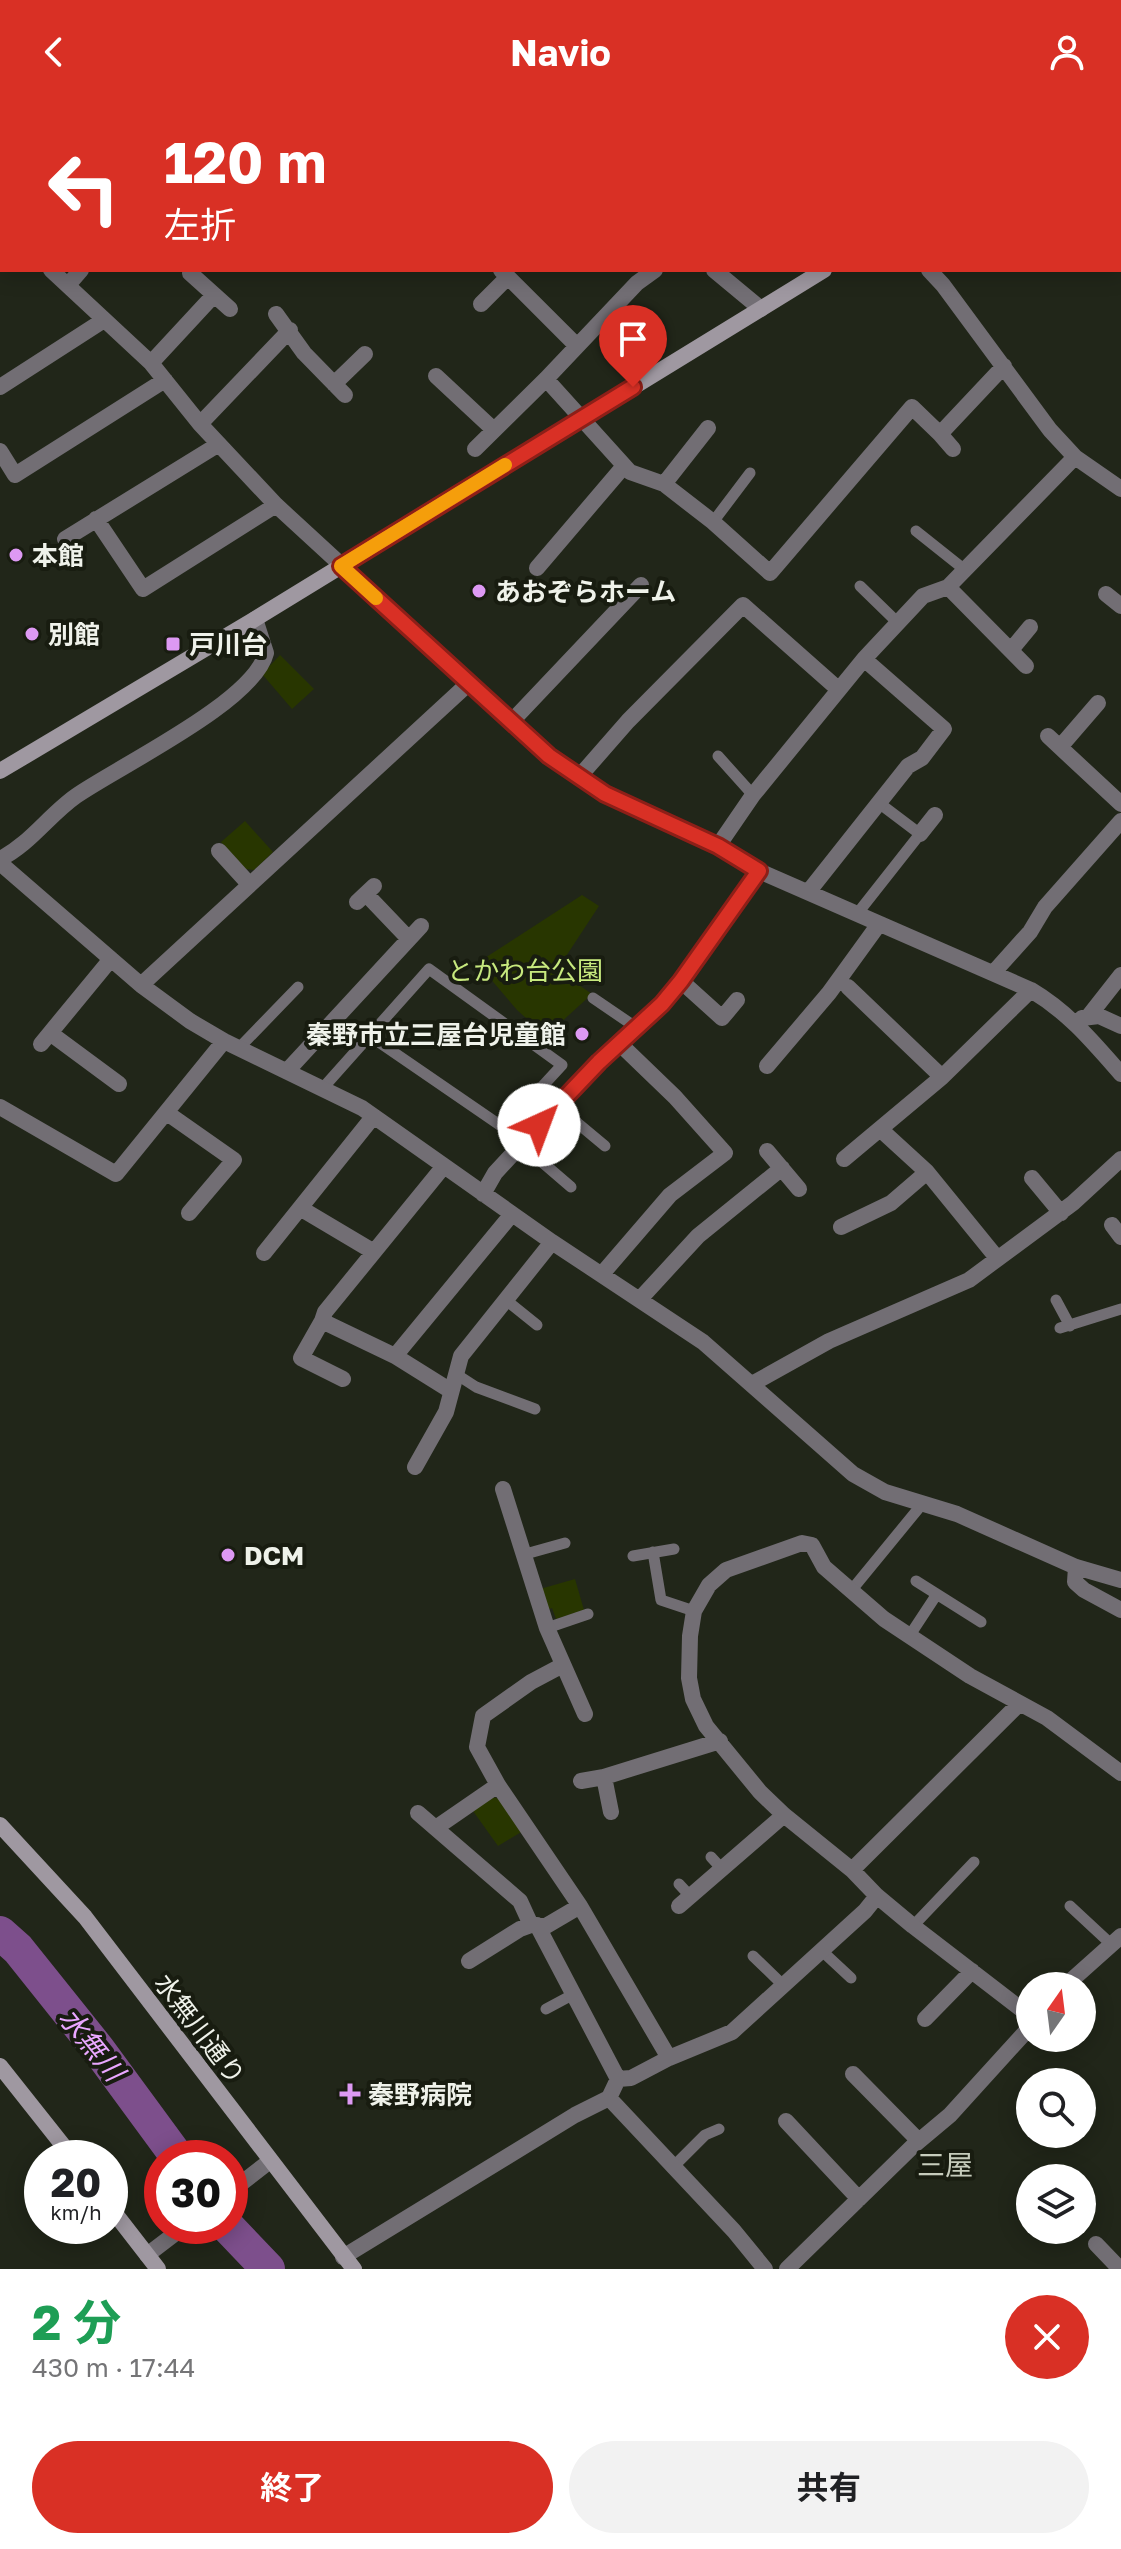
<!DOCTYPE html>
<html lang="ja">
<head>
<meta charset="utf-8">
<style>
	:root { --surface:#fff; --page:#f2f2f2; --text:#202124; --muted:#757577; --accent:#d93025 }
	body { margin:0; font-family:"Golos Text","Noto Sans JP",sans-serif; background:var(--page); color:var(--text); height:100vh; display:flex; flex-direction:column; font-size:30px; white-space:nowrap }
	* { box-sizing:border-box; margin:0 }
	p { font-size:26px; color:var(--muted) }
	.icon { flex:none; width:44px; height:44px; fill:none; stroke:currentColor; stroke-width:2; stroke-linecap:round; stroke-linejoin:round }
	.map { position:relative; height:2165px; overflow:hidden }
	.sheet { display:flex; flex-direction:column; background:var(--surface); flex:1 }
	.sheet>* { flex:none }
	.guide { position:absolute; left:0px; top:0px; width:1122px; height:168px; box-shadow:0 4px 20px #0003; background:#d93025; color:#fff; overflow:hidden }
	.needle { width:52px; rotate:14deg }
	.controls { position:absolute; left:1016px; top:1868px; display:grid; gap:16px }
	.controls a { display:grid; place-items:center; width:80px; height:80px; border-radius:50%; background:var(--surface); box-shadow:0 4px 20px #0003; font-size:40px }
	.speed { position:absolute; left:24px; top:2036px; display:flex; gap:16px; font-size:40px; font-weight:700; text-align:center }
	.speed>* { display:grid; place-content:center; width:104px; height:104px; border-radius:50%; background:var(--surface); box-shadow:0 4px 20px #0003; line-height:1 }
	.speed small { font-size:20px; font-weight:400 }
	.speed .limit { border:12px solid #d22; background:#fff; color:#111 }
	.pin { position:absolute; display:grid; place-items:center; width:68px; height:68px; color:#fff; margin:-82px -34px; border-radius:50% 50% 50% 0; rotate:-45deg; box-shadow:0 0 8px #0007 }
	.pin .icon { rotate:45deg }
	.me { position:absolute; width:88px; margin:-44px; rotate:43deg; stroke-linejoin:round; filter:drop-shadow(0 0 6px #0008) }
	.turn { display:flex; align-items:center; gap:28px; height:168px; padding:0 32px; font-size:36px }
	.turn .icon { width:104px; height:104px; stroke-width:2.5 }
	.turn b { display:block; font-size:56px; line-height:68px }
	.round { display:grid; place-items:center; flex:none; width:84px; height:84px; border-radius:42px; background:var(--page) }
	.summary { display:flex; align-items:center; justify-content:space-between; height:136px; padding:0 32px }
	h1 { font-size:48px; font-weight:700; line-height:60px; color:#1e9e55 }
	.button { display:flex; gap:16px; margin-top:auto; padding:16px 32px }
	.button a { flex:1; height:92px; border-radius:48px; background:var(--accent); color:#fff; font-size:32px; font-weight:700; line-height:92px; text-align:center }
	.button a+a { background:var(--page); color:var(--text) }
	header { display:flex; justify-content:space-between; align-items:center; height:104px; padding:0 32px; background:var(--accent); color:#fff; font-size:36px; font-weight:700 }
	.map>svg:first-child { display:block }
	.green { fill:#283600 }
	.lines { fill:none; stroke-linecap:round; stroke-linejoin:round }
	.river { stroke:#7d4f8c; stroke-width:34 }
	.lane { stroke:#726e74; stroke-width:11 }
	.street { stroke:#726e74; stroke-width:16 }
	.secondary { stroke:#9f98a1; stroke-width:16 }
	.route-casing { stroke:#8d1f18; stroke-width:20 }
	.route { stroke:#d93025; stroke-width:14 }
	.slow { stroke:#f59e0b; stroke-width:14 }
	.poi-dot { fill:#dd99f3; stroke:#181c10; stroke-width:3 }
	.labels { text-anchor:middle; dominant-baseline:central; stroke-width:8; stroke-linejoin:round; paint-order:stroke }
	.poi-label { font-size:26px; font-weight:bold; fill:#eff2ea; stroke:#181c10; text-anchor:start }
	.park-label { font-size:26px; fill:#c7e97e; stroke:#181c10 }
	.street-label { font-size:26px; fill:#eff2ea; stroke:#181c10 }
	.water-label { font-size:28px; font-style:italic; fill:#e9a7ff; stroke:#181c10 }
	.neighbourhood-label { font-size:28px; fill:#c6ccbc; stroke:#181c10 }
</style>
</head>
<body>
<header><svg class="icon" aria-label="back" viewBox="0 0 24 24"><path d="M15 5l-7 7 7 7"/></svg>Navio<svg class="icon" aria-label="person" viewBox="0 0 24 24"><circle cx="12" cy="8" r="4"/><path d="M4 21q1-7 8-7t8 7"/></svg></header>
<div class="map">
<svg width="1121" height="2165" viewBox="0 0 1121 2165">
	<rect width="100%" height="100%" fill="#212619"/>
	<path class="green" d="M280,551L314,585L292,605L262,570Z
		M245,717L273,748L254,766L246,765L221,738Z
		M582,791L599,802L557,866L592,890L546,932L517,906L477,859Z
		M575,1475L584,1506L556,1515L552,1504L547,1506L540,1485Z
		M492,1693L500,1695L523,1727L498,1742L473,1707Z"/>
	<g class="lines">
		<path class="river" d="M0,1829L18,1845L98,1945L178,2054
			M227,2122L268,2165"/>
		<path class="lane" d="M713,418L750,369
			M916,427L965,466
			M860,482L897,518
			M718,652L753,691
			M857,810L920,730L879,699
			M593,894L637,924
			M239,944L298,883
			M322,985L429,865L562,961L504,1024L370,932
			M557,1002L605,1042
			M521,1040L571,1083
			M506,1196L537,1221
			M1056,1196L1070,1222
			M1060,1224L1121,1205
			M456,1270L476,1283L535,1305
			M653,1448L661,1496L694,1507
			M522,1451L565,1439
			M633,1452L674,1445
			M916,1477L981,1518
			M850,1488L923,1399
			M547,1524L588,1510
			M910,1531L937,1490
			M711,1753L722,1765
			M679,1780L691,1793
			M1070,1802L1112,1841
			M913,1822L974,1758
			M822,1847L851,1874
			M753,1852L784,1882
			M546,1905L574,1890
			M672,2064L705,2031L719,2025"/>
		<path class="street" d="M27,0L29,2
			M193,0L195,2
			M313,0L316,2
			M394,0L396,2
			M525,0L527,2
			M748,0L751,2
			M643,2L644,0
			M885,2L886,0
			M0,121L2,123
			M51,166L151,259L200,320L276,401L549,652L605,690L718,742L759,767L1031,886C1068,908 1093,938 1121,970
			M501,166L577,242
			M714,166L761,205
			M929,166L943,181L1050,326L1075,353L1121,385
			M190,169L230,205
			M68,181L81,166
			M481,200L508,173
			M276,210L304,249L345,291
			M151,259L214,191
			M436,272L494,326
			M546,275L630,368L664,380L713,418L770,469L912,303L940,330L1004,262
			M334,280L365,250
			M0,283L104,216
			M200,320L290,226
			M940,330L953,345
			M475,345L546,275L637,179L655,166
			M0,347L15,371L165,276
			M664,380L708,324
			M96,415L143,485L276,401
			M65,435L219,340
			M537,464L624,362
			M948,483L1026,562
			M1106,490L1121,502
			M1011,546L1030,523
			M513,616L641,481
			M1048,632L1121,700
			M1060,643L1098,599
			M579,673L628,617L743,501L838,585
			M920,730L935,711
			M718,742L753,691L864,555L923,492L948,483L1075,353
			M219,747L249,780
			M0,755C30,740 49,711 76,692C119,662 254,598 266,549L255,515
			M0,759L141,881L190,917L224,937L362,1004L552,1138L703,1238L853,1370L885,1388L957,1410L1076,1463L1121,1476
			M809,787L908,662L922,654L944,625L864,555
			M366,790L408,834
			M357,798L374,782
			M994,868L1030,828L1045,803L1121,717
			M681,877L722,914L737,896
			M141,881L469,579
			M848,883L942,973
			M1088,913L1121,871
			M1082,914L1099,912L1121,922
			M50,929L119,980
			M41,940L111,855
			M767,962L829,889L879,820
			M287,967L421,822
			M0,1003L116,1070L224,937
			M167,1009L234,1056L189,1109
			M880,1025L927,1068L997,1154
			M767,1047L799,1085
			M844,1055L942,973L1031,886
			M1032,1074L1061,1109
			M483,1090L495,1069L557,1002L599,958L662,900L681,877L759,767
			M300,1104L374,1148
			M1112,1121L1121,1133
			M841,1123L891,1099L927,1068
			M264,1149L373,1013
			M602,1170L670,1091L725,1049L675,993L620,940
			M640,1195L698,1132L782,1064
			M322,1217L395,1252L451,1287
			M395,1252L512,1110
			M343,1275L301,1254L322,1217L325,1208L444,1062
			M752,1280L829,1237L969,1176L1073,1099L1121,1055
			M415,1363L446,1308L461,1252L552,1138
			M503,1385L547,1524L585,1610
			M1076,1463L1075,1478L1084,1486L1121,1506
			M563,1561L531,1578L483,1612L477,1643L498,1681L580,1802L669,1954
			M604,1673L611,1708
			M581,1677L604,1673L720,1637
			M418,1709L520,1797L531,1821
			M437,1723L498,1681
			M852,1766L1019,1600
			M679,1802L784,1711
			M537,1821L618,1975
			M469,1857L520,1825L531,1821L546,1822L580,1802
			M1065,1882L1121,1832
			M1030,1912L913,1822L877,1792L852,1766L784,1711L760,1688L706,1622L693,1595L689,1574L690,1532L694,1507L709,1481L726,1466L802,1439L812,1441L824,1463L884,1515L970,1572L1047,1614L1121,1669
			M925,1915L972,1867
			M853,1970L919,2037
			M609,1994L734,2127L765,2165
			M786,2017L859,2095
			M230,2088L270,2057
			M1096,2140L1120,2165
			M147,2151L185,2122
			M343,2153L575,2011L609,1994L618,1975L631,1974L669,1954L732,1928L865,1807L877,1792
			M787,2165L913,2042L950,2011L1030,1923"/>
		<path class="secondary" d="M1092,2L1095,0
			M0,667L255,515L824,166
			M0,1721L85,1813L354,2165
			M0,1962L73,2054
			M110,2103L158,2165"/>
	</g>
	<g class="lines">
		<defs>
			<path id="route" d="M539,1021L599,958L662,900L681,877L759,767L718,742L605,690L549,652L341,462L633,283"/>
		</defs>
		<use href="#route" class="route-casing"/>
		<use href="#route" class="route"/>
		<path class="slow" d="M376,494L341,462L505,361"/>
	</g>
	<g class="poi-dot">
		<circle cx="16" cy="451" r="8"/>
		<circle cx="479" cy="487" r="8"/>
		<circle cx="32" cy="530" r="8"/>
		<rect x="165" y="532" width="16" height="16" rx="4"/>
		<circle cx="582" cy="930" r="8"/>
		<circle cx="228" cy="1451" r="8"/>
		<path d="M346 1978h8v8h8v8h-8v8h-8v-8h-8v-8h8z"/>
	</g>
	<g class="labels">
		<g class="poi-label">
			<text x="32" y="451">本館</text>
			<text x="495" y="487">あおぞらホーム</text>
			<text x="48" y="530">別館</text>
			<text x="189" y="540">戸川台</text>
			<text x="566" y="930" text-anchor="end">秦野市立三屋台児童館</text>
			<text x="244" y="1451">DCM</text>
			<text x="368" y="1990">秦野病院</text>
		</g>
		<g class="park-label">
			<text x="525" y="866">とかわ台公園</text>
		</g>
		<g class="street-label">
			<text transform="translate(200 1925) rotate(53)">水無川通り</text>
		</g>
		<g class="water-label">
			<text transform="translate(92 1940) rotate(51)">水無川</text>
		</g>
		<g class="neighbourhood-label">
			<text x="945" y="2060">三屋</text>
		</g>
	</g>
</svg>
<div class="controls">
<a><svg class="needle" viewBox="-14 -14 28 28"><path d="M0-13l5 13h-10z" fill="#e53935"/><path d="M0 13l5-13h-10z" fill="#757577"/></svg></a>
<a><svg class="icon" aria-label="search" viewBox="0 0 24 24"><circle cx="10" cy="10" r="6"/><path d="M15 15l6 6"/></svg></a>
<a><svg class="icon" aria-label="layers" viewBox="0 0 24 24"><path d="M12 4l9 5-9 5-9-5zM3 14l9 5 9-5"/></svg></a>
</div>
<div class="speed"><div>20<small>km/h</small></div><div class="limit">30</div></div>
<div class="pin" style="left:633px;top:283px;background:#d93025"><svg class="icon" aria-label="arrive" viewBox="0 0 24 24"><path d="M6 21V4h12l-3 4 3 4H6"/></svg></div>
<svg class="me" style="left:539px;top:1021px" viewBox="-20 -20 40 40"><circle r="19" fill="#fff"/><path d="M0-13L10 11 0 6-10 11z" fill="#d93025"/></svg>
<div class="guide">
<div class="turn"><svg class="icon" aria-label="left" viewBox="0 0 24 24"><path d="M17 20v-9H6M10 6l-5 5 5 5"/></svg><div><b>120 m</b>左折</div></div>
</div>
</div>
<section class="sheet">
<div class="summary"><div><h1>2 分</h1><p>430 m · 17:44</p></div><a class="round" style="background:#d93025;color:#fff"><svg class="icon" aria-label="close" viewBox="0 0 24 24"><path d="M6 6l12 12M18 6L6 18"/></svg></a></div>
<div class="button"><a>終了</a><a>共有</a></div>
</section>
</body>
</html>
